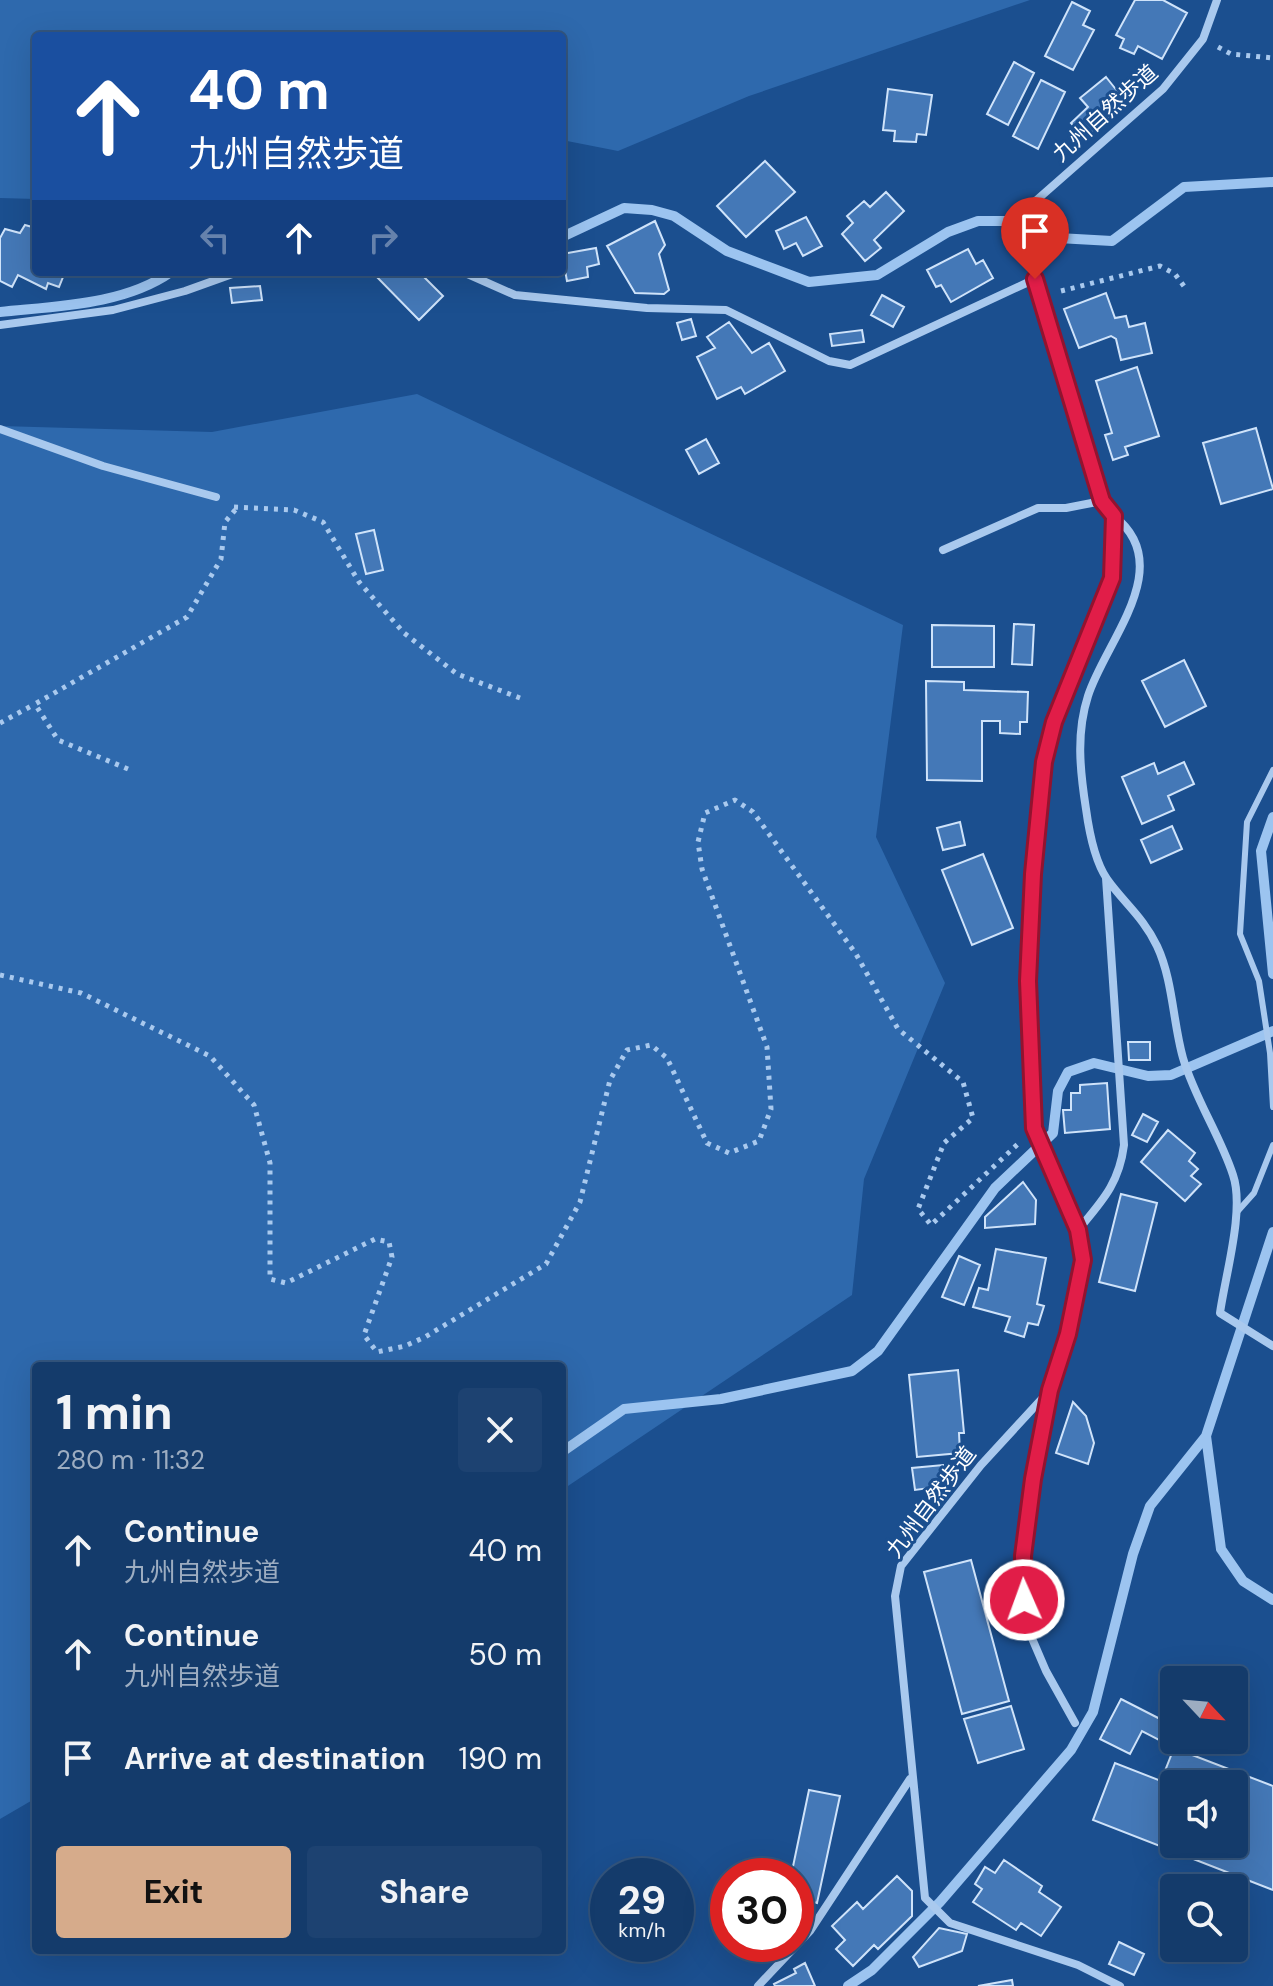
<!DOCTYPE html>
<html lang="en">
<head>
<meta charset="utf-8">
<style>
	:root { --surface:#143b6b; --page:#1d4271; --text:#f1f3f6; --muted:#9dadc1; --line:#33557e; --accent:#d6ab8b }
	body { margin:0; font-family:"DM Sans","Noto Sans JP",sans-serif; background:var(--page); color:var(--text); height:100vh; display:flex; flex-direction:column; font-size:30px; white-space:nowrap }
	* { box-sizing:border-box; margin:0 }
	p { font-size:26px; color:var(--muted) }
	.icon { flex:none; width:44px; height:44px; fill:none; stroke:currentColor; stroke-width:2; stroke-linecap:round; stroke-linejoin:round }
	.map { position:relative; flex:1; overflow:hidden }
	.side { position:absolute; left:32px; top:1362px; width:534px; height:592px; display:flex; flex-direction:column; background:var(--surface); border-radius:8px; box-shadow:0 8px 32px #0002,0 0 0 2px var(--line) }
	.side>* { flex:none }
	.guide { position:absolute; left:32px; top:32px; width:534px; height:244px; border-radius:8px; box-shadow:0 8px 32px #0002,0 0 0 2px var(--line); background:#1a4fa0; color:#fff; overflow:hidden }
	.needle { width:52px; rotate:116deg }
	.tools { position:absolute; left:1160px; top:1666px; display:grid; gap:16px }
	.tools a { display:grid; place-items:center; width:88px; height:88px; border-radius:8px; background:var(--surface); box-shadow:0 8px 32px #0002,0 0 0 2px var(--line); font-size:40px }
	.speed { position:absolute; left:590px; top:1858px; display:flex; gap:16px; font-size:40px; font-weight:700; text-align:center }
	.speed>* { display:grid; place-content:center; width:104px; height:104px; border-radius:50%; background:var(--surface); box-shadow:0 8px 32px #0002,0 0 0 2px var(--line); line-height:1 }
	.speed small { font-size:20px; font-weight:400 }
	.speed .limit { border:12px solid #d22; background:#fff; color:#111 }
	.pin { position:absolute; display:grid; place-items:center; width:68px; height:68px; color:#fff; margin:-82px -34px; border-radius:50% 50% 50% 0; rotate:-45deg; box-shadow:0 0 8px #0007 }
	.pin .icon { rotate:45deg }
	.me { position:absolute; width:88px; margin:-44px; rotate:358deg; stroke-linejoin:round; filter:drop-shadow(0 0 6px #0008) }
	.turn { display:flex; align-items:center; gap:28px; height:168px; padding:0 24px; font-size:36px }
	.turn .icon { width:104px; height:104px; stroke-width:2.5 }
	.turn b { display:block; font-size:56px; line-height:68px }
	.lanes { display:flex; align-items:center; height:76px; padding:0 24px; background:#0003; justify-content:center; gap:40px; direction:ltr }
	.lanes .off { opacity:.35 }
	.round { display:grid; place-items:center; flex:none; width:84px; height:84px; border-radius:8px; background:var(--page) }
	.head { display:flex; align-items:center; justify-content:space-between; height:136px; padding:0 24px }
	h1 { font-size:48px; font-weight:700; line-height:60px }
	.button { display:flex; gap:16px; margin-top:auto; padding:16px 24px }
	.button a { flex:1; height:92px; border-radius:8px; background:var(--accent); color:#111; font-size:32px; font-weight:700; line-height:92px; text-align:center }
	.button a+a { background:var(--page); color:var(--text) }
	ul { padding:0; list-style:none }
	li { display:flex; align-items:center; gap:24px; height:104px; padding:0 24px }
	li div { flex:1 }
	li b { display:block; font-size:30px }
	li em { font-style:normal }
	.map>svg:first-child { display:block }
	.green { fill:#2e69ad }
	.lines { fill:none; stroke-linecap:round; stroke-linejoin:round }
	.stream { stroke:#9cc4f0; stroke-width:10 }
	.building { fill:#4478b7; stroke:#cfe3fa; stroke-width:2; fill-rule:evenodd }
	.path { stroke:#a9c9ee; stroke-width:5; stroke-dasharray:4 6; stroke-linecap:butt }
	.service { stroke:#a9c9ee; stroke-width:6 }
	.minor { stroke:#a9c9ee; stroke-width:8 }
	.route-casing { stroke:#92132f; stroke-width:20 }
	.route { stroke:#e11d48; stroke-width:14 }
	.labels { text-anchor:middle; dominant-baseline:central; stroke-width:6; stroke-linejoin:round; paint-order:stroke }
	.street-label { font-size:22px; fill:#fff; stroke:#1b4f8f }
</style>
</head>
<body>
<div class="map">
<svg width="1273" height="1986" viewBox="0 0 1273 1986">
	<rect width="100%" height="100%" fill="#1b4f8f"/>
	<path class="green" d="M0,0H1030L749,96L618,151L562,140V36H36V199L0,198Z
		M417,394L903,625L876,837L945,983L864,1179L852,1295L562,1490V1366H36V1798L0,1819V426L212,432Z"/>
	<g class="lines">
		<path class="stream" d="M562,237L624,208L652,210L674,216L727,251L809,282L877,275L948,232L978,221H1011L1058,238L1112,241L1184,187L1273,182
			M0,312C57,306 124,305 171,272
			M1273,817L1261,851L1273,974
			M1273,1232L1206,1436L1221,1549L1243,1581L1273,1600
			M562,1452L624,1409L721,1399L852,1371L878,1351L995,1188L1053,1133L1058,1091L1068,1072L1094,1063L1148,1076L1171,1075L1273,1031
			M848,1986L872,1970L940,1902L1071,1750L1093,1712L1133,1554L1150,1506L1206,1436"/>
	</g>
	<path class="building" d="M1135,0H1163L1187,13L1162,59L1138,46L1134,54L1120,48L1124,39L1116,35Z
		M1072,2L1090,11L1083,25L1094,30L1073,70L1045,56Z
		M1014,62L1034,73L1008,125L987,114Z
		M1106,77L1126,102L1084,138L1071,123L1088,107L1080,98Z
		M1041,80L1065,92L1038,149L1013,136Z
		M888,89L932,95L926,135L917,134L916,142L894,141L895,131L883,130Z
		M765,161L795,192L746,237L717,206Z
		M886,192L904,211L874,240L881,248L865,261L842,234L853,223L847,216L864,201L870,207Z
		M806,217L822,246L803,256L796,243L784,249L776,231Z
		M655,221L665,245L659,254L669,290L664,294L635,293L607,246Z
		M25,225L36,228V272H65L59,287L48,283L46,289L18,275L12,287L0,281V238L5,229L20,233Z
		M596,248L599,264L587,267L588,277L567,281L562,254Z
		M968,249L976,264L983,260L993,278L951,302L941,285L936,287L927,270Z
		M372,272H419L443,296L419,320Z
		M260,286L262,300L232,303L230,288Z
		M1106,293L1115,318L1126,316L1129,327L1145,323L1152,353L1121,360L1116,339L1111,336L1079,348L1064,309Z
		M882,295L904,307L893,327L871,315Z
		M691,319L696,336L682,340L677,323Z
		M729,322L752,353L769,343L785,371L745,394L741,387L717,399L697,357L715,348L707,337Z
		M862,330L864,342L832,346L830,334Z
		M1137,367L1159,436L1125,447L1128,455L1113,460L1105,435L1112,433L1096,381Z
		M1256,428L1273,489L1221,504L1203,443Z
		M706,439L719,463L699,474L686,450Z
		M374,530L383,570L366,574L356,534Z
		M1014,624L1034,625L1032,665L1012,664Z
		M932,625L994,626V667H932Z
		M1184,660L1206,706L1165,727L1142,681Z
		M926,681L964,682V690L1028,692L1027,722H1020V734L1000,733V721H982V781L927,780Z
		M1184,762L1194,784L1168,796L1174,810L1142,824L1122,777L1154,763L1158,774Z
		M960,822L965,845L943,850L937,828Z
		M1172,826L1182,849L1151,863L1141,840Z
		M983,854L1013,928L972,945L942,870Z
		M1128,1042H1150V1060H1129Z
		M1107,1083L1110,1129L1065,1133L1063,1110H1071V1093H1080V1085Z
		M1143,1114L1158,1122L1147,1142L1132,1135Z
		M1168,1130L1195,1153L1189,1161L1198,1169L1191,1176L1201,1184L1185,1201L1141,1162Z
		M1023,1182L1036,1200L1035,1224L985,1228V1217Z
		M1121,1194L1157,1203L1135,1291L1099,1282Z
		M996,1249L1046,1258L1037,1304L1044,1306L1038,1325L1028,1323L1024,1337L1005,1331L1010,1317L973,1307L979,1288L988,1290Z
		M959,1256L980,1265L964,1305L942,1297Z
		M958,1370L964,1433H959L960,1453L917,1457L909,1375Z
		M1073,1402L1086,1416L1094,1443L1088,1464L1056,1453Z
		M943,1465L945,1486L915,1490L912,1468Z
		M971,1560L1009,1701L962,1714L924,1572Z
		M1121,1699L1168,1723L1159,1740L1142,1731L1130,1754L1100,1739Z
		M1011,1706L1024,1749L978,1763L964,1719Z
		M1174,1748L1273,1786V1890L1093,1820L1115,1763L1161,1781ZM1174,1784H1234V1844H1174Z
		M809,1790L840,1796L817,1903L796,1898V1876H791Z
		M1004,1860L1042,1886L1039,1892L1061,1907L1041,1936L1021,1923L1016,1930L973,1902L982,1889L975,1884L985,1867L995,1873Z
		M897,1876L912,1891V1916L878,1949L874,1945L853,1966L836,1949L845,1940L832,1926L857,1902L863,1909Z
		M939,1928L967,1934L962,1951L919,1967L913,1957Z
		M1119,1942L1144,1954L1134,1975L1109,1964Z
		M805,1963L815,1986H775L774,1984L796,1973L794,1969Z
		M1012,1980L1013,1986H978Z"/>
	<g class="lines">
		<path class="path" d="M1218,47L1231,54L1273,58
			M1061,291L1160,266L1175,274L1186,289
			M234,507L294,510L323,522L359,582L404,633L457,674L520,698
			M0,723L35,704
			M128,769L58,740L35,704L187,617L221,559L225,522L236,509
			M0,975L81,993L210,1056L254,1105L270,1163V1279L286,1283L375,1239L389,1242L392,1257L364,1335L377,1352L405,1346L425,1337L546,1264L580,1202L610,1080L627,1050L651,1045L667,1058L707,1143L729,1153L759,1141L771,1109L767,1047L702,869L698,842L705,813L735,800L753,812L856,954L898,1029L963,1082L973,1118L944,1143L918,1209L931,1225L1019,1143"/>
		<path class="service" d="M1273,770L1247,822L1240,934L1259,981L1270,1053L1273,1107
			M1237,1212L1254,1193L1273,1145"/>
		<path class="minor" d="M463,272L515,295L647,308L726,310L829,361L850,365L1035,279
			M0,325L113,310L185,291L238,272
			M0,429L103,466L216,497
			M1114,516C1178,566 1105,642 1088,696C1076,733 1080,771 1086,809C1089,831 1094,860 1107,879C1124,903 1144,918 1157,946C1173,980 1173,1023 1183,1058C1195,1099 1220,1135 1233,1175C1245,1210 1225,1276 1220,1313L1273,1346
			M943,550L1038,508H1066L1102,501
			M1078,1230C1102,1201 1119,1184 1124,1145L1106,878
			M1049,1390L1023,1556L1025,1622L1046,1671L1075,1723
			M758,1986L810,1931L910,1779
			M1120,1986L1078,1965L950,1923L925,1898L895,1596L901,1566L981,1465L1050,1390L1076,1299L1083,1260L1078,1230L1034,1128L1028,981L1044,762L1070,675L1112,578L1114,516L1102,501L1024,234L1031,205L1163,89L1203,39L1217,0"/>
	</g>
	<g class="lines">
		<defs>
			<path id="route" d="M1024,1600L1023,1556L1033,1479L1050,1390L1068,1334L1083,1260L1078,1230L1034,1128L1028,981L1033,874L1044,762L1054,722L1112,578L1114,516L1102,501L1035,279"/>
		</defs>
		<use href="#route" class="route-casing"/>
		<use href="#route" class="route"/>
	</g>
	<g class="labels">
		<g class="street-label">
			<text transform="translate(1105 113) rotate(-42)">九州自然歩道</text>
			<text transform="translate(931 1502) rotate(-53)">九州自然歩道</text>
		</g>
	</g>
</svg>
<div class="tools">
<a><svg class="needle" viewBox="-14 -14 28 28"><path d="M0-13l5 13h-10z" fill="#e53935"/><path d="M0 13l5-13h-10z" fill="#9dadc1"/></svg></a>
<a><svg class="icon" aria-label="sound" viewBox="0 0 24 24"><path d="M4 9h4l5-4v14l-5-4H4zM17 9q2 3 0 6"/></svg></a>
<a><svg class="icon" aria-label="search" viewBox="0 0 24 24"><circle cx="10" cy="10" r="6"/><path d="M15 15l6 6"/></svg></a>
</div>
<div class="speed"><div>29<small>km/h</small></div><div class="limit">30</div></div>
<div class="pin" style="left:1035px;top:279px;background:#d93025"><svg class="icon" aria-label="arrive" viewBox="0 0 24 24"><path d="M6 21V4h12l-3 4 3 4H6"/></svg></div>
<svg class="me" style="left:1024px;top:1600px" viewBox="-20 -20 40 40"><circle r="17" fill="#e11d48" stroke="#fff" stroke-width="3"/><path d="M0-11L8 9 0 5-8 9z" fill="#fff"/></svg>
<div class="guide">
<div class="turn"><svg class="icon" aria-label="ahead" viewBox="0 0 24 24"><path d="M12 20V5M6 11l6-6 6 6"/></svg><div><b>40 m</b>九州自然歩道</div></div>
<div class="lanes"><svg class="icon off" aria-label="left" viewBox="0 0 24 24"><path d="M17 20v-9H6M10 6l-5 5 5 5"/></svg><svg class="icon" aria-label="ahead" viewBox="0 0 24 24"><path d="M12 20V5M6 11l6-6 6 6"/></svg><svg class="icon off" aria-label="right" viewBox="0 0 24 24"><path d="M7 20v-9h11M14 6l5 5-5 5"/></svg></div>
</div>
<section class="side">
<div class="head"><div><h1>1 min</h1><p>280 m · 11:32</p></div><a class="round"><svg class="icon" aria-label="close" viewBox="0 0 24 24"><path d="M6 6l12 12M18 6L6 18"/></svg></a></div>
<ul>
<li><svg class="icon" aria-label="ahead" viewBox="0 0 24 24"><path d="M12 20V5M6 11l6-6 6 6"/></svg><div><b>Continue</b><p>九州自然歩道</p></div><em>40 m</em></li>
<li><svg class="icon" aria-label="ahead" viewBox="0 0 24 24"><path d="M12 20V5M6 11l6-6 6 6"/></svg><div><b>Continue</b><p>九州自然歩道</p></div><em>50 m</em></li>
<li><svg class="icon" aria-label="arrive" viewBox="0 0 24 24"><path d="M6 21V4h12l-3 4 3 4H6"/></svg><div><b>Arrive at destination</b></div><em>190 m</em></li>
</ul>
<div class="button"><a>Exit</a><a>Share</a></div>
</section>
</div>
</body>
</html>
